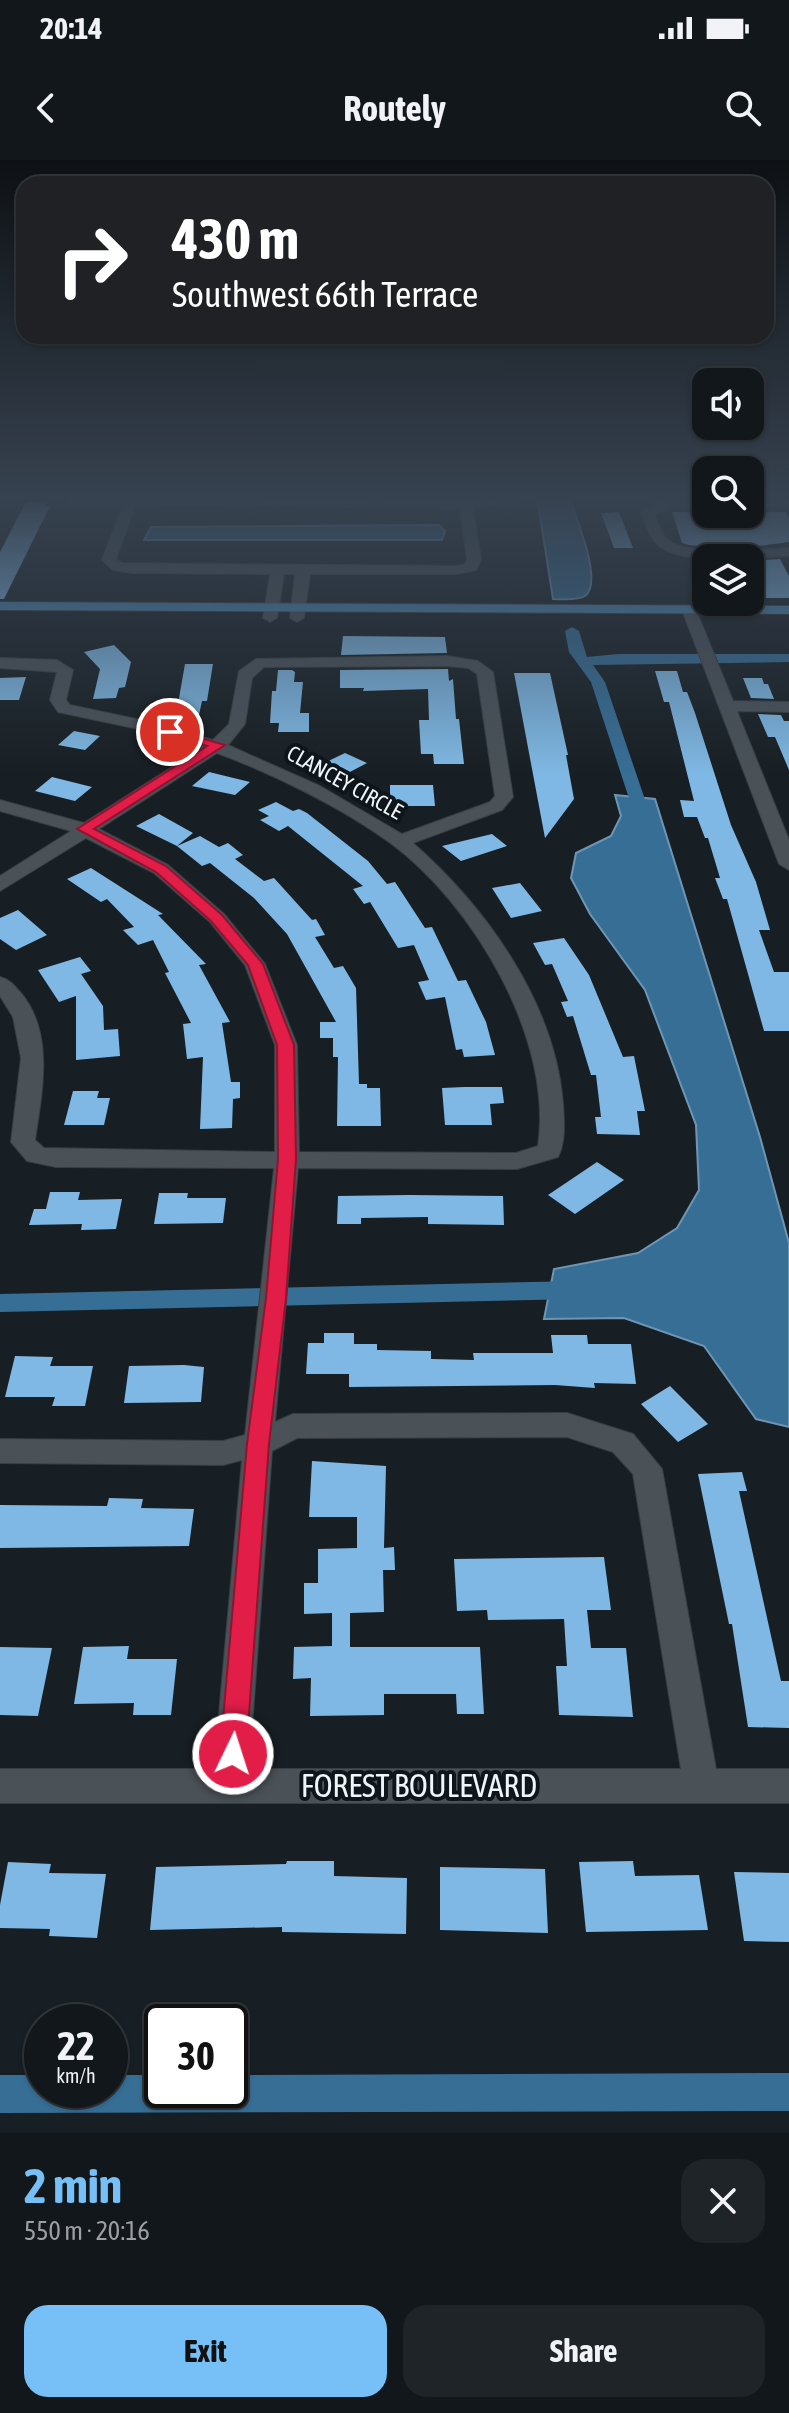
<!DOCTYPE html>
<html lang="en">
<head>
<meta charset="utf-8">
<style>
	:root { --surface:#12171b; --page:#1f2428; --text:#f1f3f6; --muted:#9c9fa3; --line:#31363a; --accent:#76c0f7 }
	body { margin:0; font-family:"Asap Condensed",sans-serif; background:var(--page); color:var(--text); height:100vh; display:flex; flex-direction:column; font-size:30px; white-space:nowrap }
	* { box-sizing:border-box; margin:0 }
	p { font-size:26px; color:var(--muted) }
	.icon { flex:none; width:44px; height:44px; fill:none; stroke:currentColor; stroke-width:2; stroke-linecap:round; stroke-linejoin:round }
	.map { position:relative; height:1973px; overflow:hidden }
	.details { display:flex; flex-direction:column; background:var(--surface); flex:1 }
	.details>* { flex:none }
	.hud { position:absolute; left:16px; top:16px; width:758px; height:168px; border-radius:24px; box-shadow:0 2px 6px #0004,0 0 0 2px var(--line); background:#202124; color:#fff; overflow:hidden }
	.tools { position:absolute; left:692px; top:208px; display:grid; gap:16px }
	.tools a { display:grid; place-items:center; width:72px; height:72px; border-radius:16px; background:var(--surface); box-shadow:0 2px 6px #0004,0 0 0 2px var(--line); font-size:40px }
	.speed { position:absolute; left:24px; top:1844px; display:flex; gap:16px; font-size:40px; font-weight:700; text-align:center }
	.speed>* { display:grid; place-content:center; width:104px; height:104px; border-radius:50%; background:var(--surface); box-shadow:0 2px 6px #0004,0 0 0 2px var(--line); line-height:1 }
	.speed small { font-size:20px; font-weight:400 }
	.speed .limit { border:4px solid #111; border-radius:12px; background:#fff; color:#111 }
	.pin { position:absolute; display:grid; place-items:center; width:68px; height:68px; color:#fff; margin:-34px; border:4px solid #fff; border-radius:50%; box-shadow:0 2px 8px #0007 }
	.me { position:absolute; width:88px; margin:-44px; rotate:4deg; stroke-linejoin:round; filter:drop-shadow(0 0 6px #0008) }
	.turn { display:flex; align-items:center; gap:28px; height:168px; padding:0 24px; font-size:36px }
	.turn .icon { width:104px; height:104px; stroke-width:2.5 }
	.turn b { display:block; font-size:56px; line-height:68px }
	.round { display:grid; place-items:center; flex:none; width:84px; height:84px; border-radius:24px; background:var(--page) }
	.summary { display:flex; align-items:center; justify-content:space-between; height:136px; padding:0 24px }
	h1 { font-size:48px; font-weight:700; line-height:60px; color:var(--accent) }
	.primary-button { display:flex; gap:16px; margin-top:auto; padding:16px 24px }
	.primary-button a { flex:1; height:92px; border-radius:24px; background:var(--accent); color:#111; font-size:32px; font-weight:700; line-height:92px; text-align:center }
	.primary-button a+a { background:var(--page); color:var(--text) }
	.status { display:flex; justify-content:space-between; align-items:center; height:56px; padding:0 40px; background:var(--surface); direction:ltr }
	.status svg { height:22px; fill:currentColor }
	header { display:flex; justify-content:space-between; align-items:center; height:104px; padding:0 24px; background:var(--surface); font-size:36px; font-weight:700 }
	.map>svg:first-child { display:block }
	.water { fill:#376e96; stroke:#6e96b4; stroke-width:2 }
	.lines { fill:none; stroke-linecap:round; stroke-linejoin:round }
	.canal { fill:#376e96; fill-rule:evenodd }
	.building { fill:#7fb8e4 }
	.minor-casing { stroke:#383d41; stroke-width:2 }
	.major-casing { stroke:#383d41; stroke-width:2 }
	.minor { fill:#4a5258; fill-rule:evenodd }
	.major { fill:#4c87b1; fill-rule:evenodd }
	.route { fill:#e11d48; stroke:#92132f; stroke-width:2 }
	.labels { text-anchor:middle; dominant-baseline:central; stroke-width:8; stroke-linejoin:round; paint-order:stroke }
	.far-street-label { font-size:22px; fill:#f0f5f9; stroke:#0f161b }
	.near-street-label { font-size:32px; fill:#f0f5f9; stroke:#0f161b }
</style>
</head>
<body>
<div class="status"><b>20:14</b><svg viewBox="0 0 49 12"><path d="M0 12V9h3v3zM5 12V6h3v6zM10 12V3h3v9zM15 12V0h3v12zM26 1h20v11H26zM47 4h2v5h-2z"/></svg></div>
<header><svg class="icon" aria-label="back" viewBox="0 0 24 24"><path d="M15 5l-7 7 7 7"/></svg>Routely<svg class="icon" aria-label="search" viewBox="0 0 24 24"><circle cx="10" cy="10" r="6"/><path d="M15 15l6 6"/></svg></header>
<div class="map">
<svg width="789" height="1973" viewBox="0 0 789 1973">
	<rect width="100%" height="100%" fill="#181f24"/>
	<path class="water" d="M537,337H569C575,356 604,422 585,436C577,441 562,439 553,439Z
		M439,365L445,371L442,380H144L151,367Z
		M615,635L655,639L760,977L789,1083V1267L756,1259L704,1186L624,1158L544,1159L554,1109L638,1093L677,1068L699,1030L696,965L645,830L590,754L571,718L576,693L611,676L621,656Z"/>
	<g class="lines">
		<path class="canal" d="M572,467L579,471L587,497L618,494H789V502L593,505L605,522L654,666L646,671L638,666L591,522L569,492L565,471Z
			M579,1121L588,1124L591,1130L588,1136L579,1139L0,1152V1134Z
			M789,1913V1951L0,1953V1915H42V1930H110V1915H162V1930H230V1915Z"/>
	</g>
	<path class="building" d="M26,342H47L45,346H50L4,439H0V392Z
		M619,352L633,388H614L601,353Z
		M672,352H786L789,358V382L750,387V383L706,382V387L689,385L682,383Z
		M780,399L789,416V438H750V401Z
		M343,476L445,477L447,493L341,495Z
		M114,485L131,502L125,527L119,528L116,538L93,539L100,509L84,492Z
		M185,504H213L207,541H202L199,555H176Z
		M448,509L449,521L453,519L456,559H459L464,604H434L433,594H421L419,560H429L428,529L363,531L364,528H340V510Z
		M278,510H292L295,512L294,522H303L300,553H309V572H278L279,563H270L272,531H276Z
		M655,511H677L683,532H687L695,553L731,665L756,722L770,770H759L774,812H789V871H764L727,739H723L715,718H720L708,678H705L697,657H684L680,640L694,641L669,542H664Z
		M514,513H550L568,595H566L574,639L545,678Z
		M26,517L19,540H0V518Z
		M743,518H762L764,524H768L774,539L751,538Z
		M758,554L781,555L784,561H789V610L775,577H768Z
		M74,571L100,576L85,590L58,585Z
		M345,593L367,603L346,614L322,604Z
		M209,612L250,622L235,635L192,626Z
		M52,617L92,627L75,641L35,631Z
		M390,625H433L435,646H390Z
		M276,642L293,651L299,649L307,653L368,701L387,724L395,722L425,768L432,767L458,821L466,820L486,862L495,895L464,897L462,889L456,890L445,837L426,840L418,822L429,820L414,785L398,788L370,742L364,744L353,729L363,726L288,666L279,671L260,660L269,656L258,650Z
		M159,654L193,673L177,686L136,666Z
		M492,674L507,686L461,701L442,686Z
		M200,676L219,687L228,683L243,695L235,699L264,721L274,718L312,760L316,759L325,775L315,777L334,808L343,806L356,828L359,924H367V928H380L381,966H337L338,897H333V878H320V862H336L287,774L254,738L210,703L202,706L177,686Z
		M91,708L163,754L158,755L206,804L199,805L230,862L222,863L231,922H240V938L233,939L232,968L200,969L203,897L187,899L183,864L191,863L165,813L169,812L153,780L138,785L123,770L134,767L107,739L101,742L67,719Z
		M520,723L542,751L511,758L492,728Z
		M18,750L47,775L16,790L0,779V758Z
		M564,778L589,815L623,897L634,896L645,951H637L640,975L597,974L595,957H601L596,915H591L573,856L567,857L561,842L568,841L552,804L545,805L533,783Z
		M80,797L91,811L81,814L103,846L104,870L118,869L120,896L76,900V836L59,842L38,810Z
		M464,927H502L504,943L490,944L492,965H445L442,928Z
		M73,931H99L97,938H110L104,965H64Z
		M597,1002L624,1020L575,1054L548,1035Z
		M50,1032H80L78,1040L122,1039L116,1069L81,1070L82,1064L29,1065L34,1049H46Z
		M159,1033H188L187,1038H226L223,1063L154,1064Z
		M409,1035L503,1036L504,1065L428,1064V1057L361,1058V1064H337L338,1036Z
		M324,1173H354V1184H377V1190L431,1191V1199L474,1200L473,1193H553L551,1175H587L588,1184H631L636,1224L594,1223L595,1228L555,1225L349,1227V1214H306L308,1183H324Z
		M15,1196L53,1197L50,1206H93L85,1246H52L55,1237H5Z
		M184,1205L204,1207L201,1242L124,1243L129,1206Z
		M670,1226L708,1264L678,1282L641,1244Z
		M312,1301L386,1306L384,1388L394,1387L395,1410H383L384,1452L350,1453V1487H480L484,1554H457L456,1534H384V1555L310,1556L311,1518L293,1519L294,1487L332,1486V1453L304,1454V1423H318V1389L357,1388V1357H309Z
		M742,1312L747,1331H739L781,1521H789V1568L748,1567L732,1464H729L698,1314Z
		M109,1338L143,1339L141,1348L194,1349L189,1386L0,1388V1345L107,1346Z
		M604,1397L611,1450H587L591,1488H626L633,1557L559,1555L556,1506H567L564,1459L488,1460L487,1450L457,1451L454,1399Z
		M129,1486L127,1499H177L171,1555H133L134,1543L74,1544L83,1487Z
		M0,1487L52,1488L38,1556L0,1555Z
		M287,1701H334V1716L407,1718L406,1774L282,1772V1767L150,1770L156,1707L286,1704Z
		M633,1701L635,1716L699,1715L708,1770L586,1772L579,1702Z
		M8,1702L51,1704L49,1713L106,1714L97,1778L49,1776L50,1769L0,1768V1745Z
		M440,1707L545,1709L548,1773L440,1770Z
		M734,1712L789,1713V1782L744,1781Z"/>
	<g class="lines">
		<defs>
			<path id="minor" d="M68,337L466,340L520,338L514,342L473,347L481,400L476,410L457,414H310L304,458L297,462L290,458L295,414H284L277,458L270,462L263,458L270,414L132,413L113,410L102,400L123,344H73L68,343ZM136,344L460,348L467,400L465,404L457,406L122,403L116,399Z
				M676,338H706V346L669,347L655,354C658,361 660,371 665,377C684,399 761,389 789,388V396C755,397 687,407 659,386C649,378 646,364 641,353L656,342Z
				M750,338H789V346H750Z
				M689,446L696,450L733,541L789,542V552L737,551L789,680V710L779,704L682,450Z
				M447,496L478,501L493,512L513,637L502,650L413,683C486,747 555,843 563,943C564,960 566,982 558,997L517,1009L298,1008L275,1262L293,1254L567,1253L633,1274L662,1309L716,1609H789V1643H0V1609H214L242,1300L223,1305L0,1303V1279L223,1281L245,1275L274,1008L56,1007L27,1001L11,982L21,898L13,857L0,836V817C9,819 14,825 20,832C55,872 42,933 35,980L44,988L275,992V885L245,805L210,762L154,713L86,678L0,731V716L71,671L0,651V640L84,663L202,588L138,569L58,552L50,540L57,512L0,508V498L57,500L73,510L66,540L70,545L141,560L213,580L229,564L239,511L256,499ZM447,506L468,508L477,514L495,636L490,642L402,674L320,626L228,585L245,564L252,518L264,507ZM217,593C273,614 341,647 389,682C473,743 554,880 538,986L516,993L299,992L297,885L265,804L224,754L168,705L99,669ZM567,1277L613,1292L633,1314L681,1609H249L272,1291L297,1278Z"/>
			<path id="major" d="M0,442L789,446V454L0,450Z"/>
		</defs>
		<use href="#minor" class="minor-casing"/>
		<use href="#major" class="major-casing"/>
		<use href="#minor" class="minor"/>
		<use href="#major" class="major"/>
	</g>
	<linearGradient id="sky" x2="0" y2="1"><stop stop-color="#0d1114"/><stop offset="0.55" stop-color="#374250"/><stop offset="1" stop-color="#374250" stop-opacity="0"/></linearGradient>
	<rect width="789" height="614" fill="url(#sky)"/>
	<path class="route" d="M170,569L225,585L94,669L166,706L222,755L263,804L294,885L296,999L286,1138L269,1284L246,1594L242,1603L233,1607L224,1603L220,1594L247,1284L266,1138L278,999L277,885L248,805L211,761L156,712L77,669L207,586L165,575L164,572Z"/>
	<g class="labels">
		<g class="far-street-label">
			<text transform="translate(345 622) rotate(29)">CLANCEY CIRCLE</text>
		</g>
		<g class="near-street-label">
			<text x="419" y="1625">FOREST BOULEVARD</text>
		</g>
	</g>
</svg>
<div class="tools">
<a><svg class="icon" aria-label="sound" viewBox="0 0 24 24"><path d="M4 9h4l5-4v14l-5-4H4zM17 9q2 3 0 6"/></svg></a>
<a><svg class="icon" aria-label="search" viewBox="0 0 24 24"><circle cx="10" cy="10" r="6"/><path d="M15 15l6 6"/></svg></a>
<a><svg class="icon" aria-label="layers" viewBox="0 0 24 24"><path d="M12 4l9 5-9 5-9-5zM3 14l9 5 9-5"/></svg></a>
</div>
<div class="speed"><div>22<small>km/h</small></div><div class="limit">30</div></div>
<div class="pin" style="left:170px;top:572px;background:#d93025"><svg class="icon" aria-label="arrive" viewBox="0 0 24 24"><path d="M6 21V4h12l-3 4 3 4H6"/></svg></div>
<svg class="me" style="left:233px;top:1594px" viewBox="-20 -20 40 40"><circle r="17" fill="#e11d48" stroke="#fff" stroke-width="3"/><path d="M0-11L8 9 0 5-8 9z" fill="#fff"/></svg>
<div class="hud">
<div class="turn"><svg class="icon" aria-label="right" viewBox="0 0 24 24"><path d="M7 20v-9h11M14 6l5 5-5 5"/></svg><div><b>430 m</b>Southwest 66th Terrace</div></div>
</div>
</div>
<section class="details">
<div class="summary"><div><h1>2 min</h1><p>550 m · 20:16</p></div><a class="round"><svg class="icon" aria-label="close" viewBox="0 0 24 24"><path d="M6 6l12 12M18 6L6 18"/></svg></a></div>
<div class="primary-button"><a>Exit</a><a>Share</a></div>
</section>
</body>
</html>
